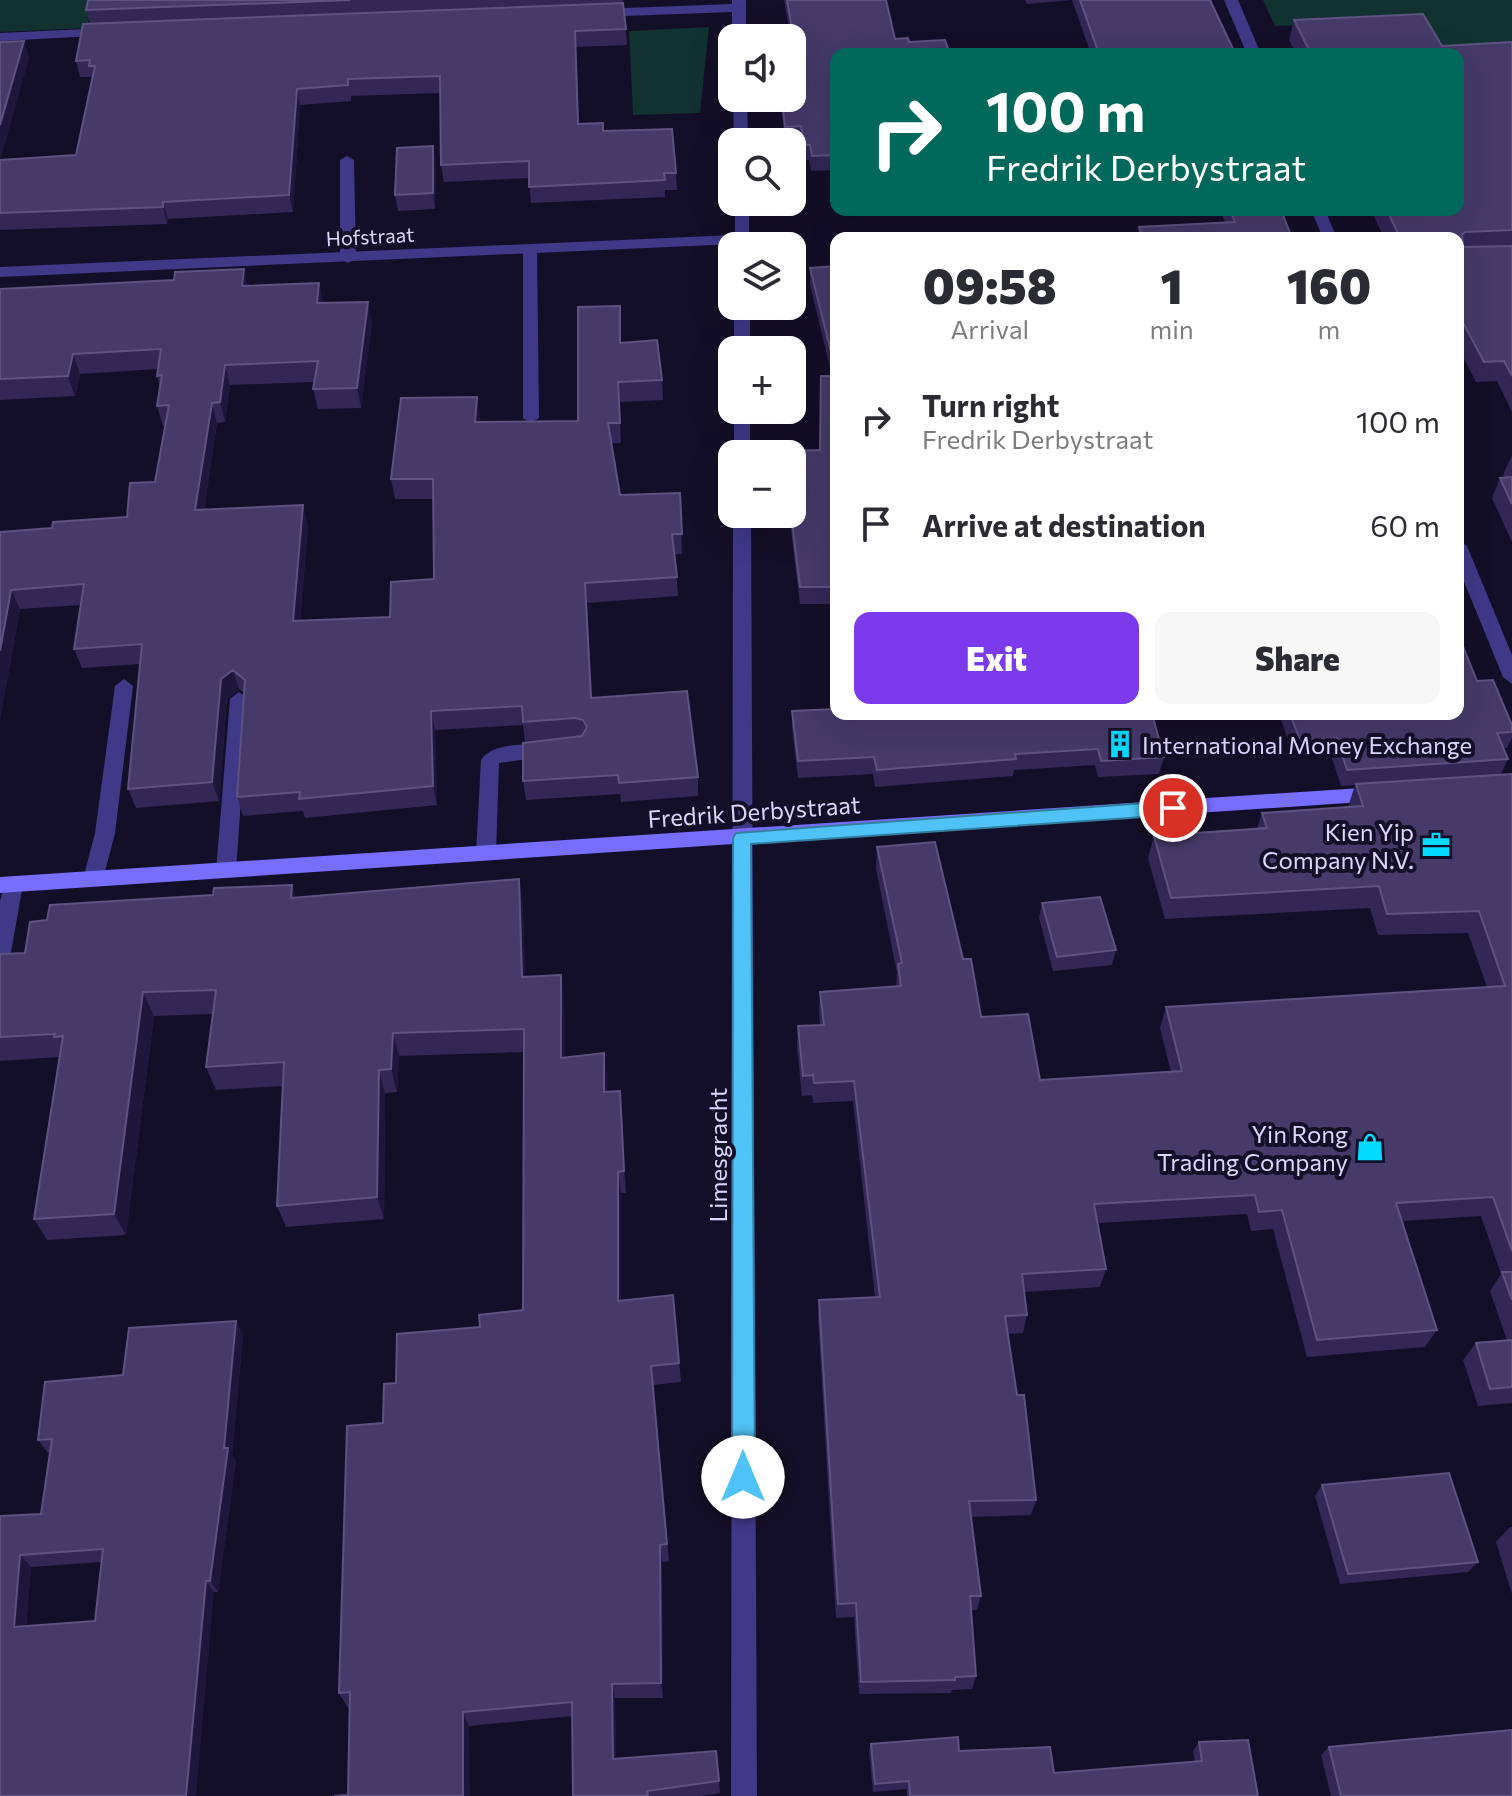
<!DOCTYPE html>
<html lang="en">
<head>
<meta charset="utf-8">
<style>
	:root { --surface:#fff; --page:#f7f7f7; --text:#2b2b33; --muted:#7c7c81; --accent:#7c3aed }
	body { margin:0; font-family:Commissioner,sans-serif; background:var(--page); color:var(--text); height:100vh; display:flex; flex-direction:column; font-size:30px; white-space:nowrap }
	* { box-sizing:border-box; margin:0 }
	p { font-size:26px; color:var(--muted) }
	.icon { flex:none; width:44px; height:44px; fill:none; stroke:currentColor; stroke-width:2; stroke-linecap:round; stroke-linejoin:round }
	.map { position:relative; flex:1; overflow:hidden }
	.panel { position:absolute; left:830px; top:232px; width:634px; height:488px; display:flex; flex-direction:column; background:var(--surface); border-radius:16px; box-shadow:0 8px 32px #0002 }
	.panel>* { flex:none }
	.hud { position:absolute; left:830px; top:48px; width:634px; height:168px; border-radius:16px; box-shadow:0 8px 32px #0002; background:#00695c; color:#fff; overflow:hidden }
	.tools { position:absolute; left:718px; top:24px; display:grid; gap:16px }
	.tools a { display:grid; place-items:center; width:88px; height:88px; border-radius:16px; background:var(--surface); box-shadow:0 8px 32px #0002; font-size:40px }
	.pin { position:absolute; display:grid; place-items:center; width:68px; height:68px; color:#fff; margin:-34px; border:4px solid #fff; border-radius:50%; box-shadow:0 2px 8px #0007 }
	.me { position:absolute; width:88px; margin:-44px; rotate:0deg; stroke-linejoin:round; filter:drop-shadow(0 0 6px #0008) }
	.turn { display:flex; align-items:center; gap:28px; height:168px; padding:0 24px; font-size:36px }
	.turn .icon { width:104px; height:104px; stroke-width:2.5 }
	.turn b { display:block; font-size:56px; line-height:68px }
	.eta { display:flex; justify-content:space-evenly; align-items:center; height:136px; text-align:center }
	.eta b { font-size:48px; font-weight:800; line-height:56px }
	.cta { display:flex; gap:16px; margin-top:auto; padding:16px 24px }
	.cta a { flex:1; height:92px; border-radius:16px; background:var(--accent); color:#fff; font-size:32px; font-weight:800; line-height:92px; text-align:center }
	.cta a+a { background:var(--page); color:var(--text) }
	ul { padding:0; list-style:none }
	li { display:flex; align-items:center; gap:24px; height:104px; padding:0 24px }
	li div { flex:1 }
	li b { display:block; font-size:30px }
	li em { font-style:normal }
	.map>svg:first-child { display:block }
	.green { fill:#123232 }
	.lines { fill:none; stroke-linecap:round; stroke-linejoin:round }
	.service { fill:#3f3988; fill-rule:evenodd }
	.minor { fill:#3f3988; fill-rule:evenodd }
	.tertiary { fill:#3f3988; fill-rule:evenodd }
	.secondary { fill:#776dff; fill-rule:evenodd }
	.wall { fill:#332756; fill-rule:evenodd }
	.shaded-wall { fill:#1f163c }
	.building { fill:#453a68; stroke:#5d5280; stroke-width:2; fill-rule:evenodd }
	.route { fill:#4fc3f7; stroke:#337fa1; stroke-width:2 }
	.labels { text-anchor:middle; dominant-baseline:central; stroke-width:8; stroke-linejoin:round; paint-order:stroke }
	.far-street-label { font-size:20px; fill:#dcd6ff; stroke:#140f28 }
	.poi-label { font-size:24px; fill:#dcd6ff; stroke:#140f28; text-anchor:end }
	.street-label { font-size:24px; fill:#dcd6ff; stroke:#140f28 }
</style>
</head>
<body>
<div class="map">
<svg width="1512" height="1796" viewBox="0 0 1512 1796">
	<rect width="100%" height="100%" fill="#140f28"/>
	<path class="green" d="M0,0H93L87,28L0,32Z
		M1263,0H1512V57L1439,54L1422,20L1275,26Z
		M709,27L700,113L633,115L629,31Z"/>
	<g class="lines">
		<path class="service" d="M347,156L354,160L356,258L348,263L340,258V160Z
			M530,244L537,248L539,418L531,423L523,418V248Z
			M124,679L133,686L115,833L103,879L100,885H86L83,879L95,833L115,686Z
			M239,692L248,699L236,871L233,877H219L216,871L230,699Z
			M550,743L559,750L557,755L499,763L496,854L493,859H479L476,854L481,760C492,742 530,745 550,743Z
			M13,876L20,878L23,884L10,958L7,964L0,966V901L6,878Z"/>
		<path class="minor" d="M732,0H746V38H732V12L599,17L592,13L599,9L732,4Z
			M107,28L112,29V35L0,41V33Z
			M733,98H747L748,142H734Z
			M735,202H749V246L735,244L0,277V267L735,235Z
			M734,306H750V350H734Z
			M734,410H750V454H734Z
			M733,514H751L757,1796H731Z"/>
		<path class="tertiary" d="M1224,0H1238L1261,54H1247Z
			M1311,210H1325L1337,238H1323Z
			M1458,540L1467,546L1512,655V684L1503,677L1458,567Z"/>
		<path class="secondary" d="M1377,787L1384,789L1387,794L1384,799L1377,801L0,893V877Z"/>
	</g>
	<path class="wall" d="M88,0H623L627,45L576,47L579,124L603,131L676,173L677,190H665V197L531,203L529,178L444,182L441,165L440,93L351,96V101L300,105L293,212L168,219L167,224L0,230V42L29,57L0,160L76,155L93,79L92,77H80L76,61L90,24L86,10Z
		M784,0H886L836,54V170L811,171L809,160H805L801,141L785,142L780,98H792L797,74L792,38H791Z
		M1025,0H1210L1235,54H1091L1072,0L1027,4Z
		M1294,20L1442,46L1512,42V412L1497,381L1476,382L1458,347V238H1384L1371,210H1458V54H1296L1289,40Z
		M433,146L436,162L435,209L398,211L395,195Z
		M1220,210H1281L1292,238L1138,236L1139,227L1225,222Z
		M836,266V604H800L789,514H792L820,450L832,376L810,285V268Z
		M319,283L323,303L372,322L361,408L318,409L313,389L314,382L230,385L225,422L217,423L204,510L308,525L300,621L390,617L434,579L433,499H395L391,479L480,417V422L578,421L621,343L662,380L663,400L619,402L621,443H611L620,495L680,493L682,554H675L678,596L587,603L592,698L698,777V796L621,802L620,794L526,800L523,781L567,738L525,741L523,725L435,730L437,805L305,818L303,811L243,816L237,797L244,693L239,689L227,699L219,801L136,808L128,789L140,664L82,668L74,649L81,605L20,609L0,719V532L52,528L127,517L155,482L165,426H163L157,406L160,387L157,376L158,369L80,374L75,396L0,400V289L248,286Z
		M1512,455V542L1492,498L1500,478H1505L1503,475Z
		M1477,681L1512,725V738L1507,748H1503L1508,759L1501,774H1512V1403L1478,1406L1463,1360L1476,1343L1507,1340L1490,1291L1501,1274L1481,1216L1402,1221L1437,1330L1425,1347L1307,1357L1273,1229L1251,1231L1247,1214L1098,1223L1106,1269L1100,1287L1025,1292L1027,1315L1023,1333L1008,1334L1017,1395L1036,1500L1031,1515L971,1517L981,1596L977,1610H971L976,1676L972,1689L952,1690L951,1693L859,1694L854,1617L836,1618L818,1318L819,1300L875,1297L853,1101L813,1103L812,1095L802,1096L797,1046L798,1026L820,1025L819,1012L820,992L896,986L897,973L876,869L877,847L963,959L981,1017L1040,1080L1171,1072L1160,1028L1166,1007L1487,987L1468,933L1378,935L1370,908L1165,919L1148,858L1154,836L1257,829L1262,813L1348,807L1355,785L1341,786L1331,755L1294,757L1279,714H1458Z
		M792,711L1164,757L1159,774L1098,777L1095,765L1014,770L1013,776L875,787L873,774L798,778L792,727Z
		M296,897L523,904L525,977L564,998L565,1058L604,1053L607,1076V1092L622,1113L626,1193H621V1300L673,1295L681,1382L653,1385L669,1561L662,1562L663,1698H615L616,1759L719,1781L720,1793L702,1796H573V1716L469,1726L348,1795L350,1707L348,1708L339,1693L383,1423L396,1383L480,1327L523,1310L524,1052L399,1056L397,1092L385,1093L384,1219L286,1227L277,1206L282,1086L216,1090L206,1067L213,1014L154,1016L126,1235L47,1240L34,1219L59,1057L0,1061V954L25,953Z
		M1042,903L1116,950L1112,965L1053,971L1039,918Z
		M243,1334L232,1455L236,1461L218,1592H214L0,1796V1516L41,1514L50,1452L48,1453L38,1440L123,1375ZM102,1562L95,1621L26,1626L31,1567Z
		M1322,1485L1478,1562L1468,1572L1340,1584L1315,1496Z
		M1510,1527H1512V1594L1496,1542Z
		M1199,1742L1258,1796H907V1789L873,1792L869,1752L871,1744L959,1751L1054,1773L1195,1762L1193,1751Z
		M1329,1747L1512,1796H1331L1321,1755Z"/>
	<path class="shaded-wall" d="M24,41L29,57L0,161V125Z
		M297,89L300,105L293,212L289,195Z
		M433,146L436,162L435,209L433,193Z
		M163,202L168,219L167,224L163,207Z
		M244,269L249,289L242,286Z
		M319,283L323,303H317Z
		M368,302L372,322L361,408L357,388Z
		M73,354L80,374L75,396L68,376Z
		M225,365L230,385L225,422L220,402Z
		M477,397L480,417L478,442L475,422Z
		M212,403L217,423L201,530L195,510Z
		M303,505L308,525L298,641L293,621Z
		M585,583L587,603L593,717L591,698Z
		M11,590L20,609L0,719V651Z
		M233,670L239,689L227,699L219,801L212,782L221,679Z
		M431,711L435,730L437,805L433,786Z
		M519,879L523,904L526,1000L522,977Z
		M292,885L300,909L291,898Z
		M561,975L564,998L565,1081L561,1058Z
		M143,992L154,1016L126,1235L114,1214Z
		M393,1033L399,1056L397,1092L391,1069Z
		M604,1053L607,1076L606,1115L604,1092Z
		M379,1070L385,1093L384,1219L377,1197Z
		M620,1091L622,1113L626,1193L624,1171Z
		M618,1172L621,1193V1321L618,1301Z
		M236,1321L243,1334L232,1455L236,1461L218,1592L210,1581L224,1448Z
		M660,1545L662,1562L663,1698L661,1683Z
		M20,1555L31,1567L25,1638L14,1627Z
		M206,1581L214,1592L196,1796H186Z
		M612,1684L615,1698L616,1772L613,1759Z
		M463,1712L469,1726L470,1796H463Z"/>
	<path class="building" d="M88,0H350L86,10Z
		M787,0H886L895,39L908,38L909,42L945,40L950,54H836V155L812,156L810,145H805L801,126L785,127L782,98H792V74H800Z
		M1080,0H1210L1235,53L1099,54Z
		M623,3L626,29L575,31L578,124L603,123V131L672,129L676,173H664L665,180L529,187V161L441,165L440,76L348,79V85L297,89L289,195L163,202V207L0,213V160L76,155L95,66H89L90,60L76,61L83,24Z
		M1423,14L1442,46L1512,42V230L1465,232L1462,235L1463,247L1512,246V376L1504,361L1484,362L1458,313V238H1400L1387,210H1458V54H1311L1294,20Z
		M24,41L0,125V42Z
		M433,146V193L395,195L397,148Z
		M1230,210H1281L1292,238H1131V237L1142,236L1139,227L1235,222Z
		M836,266V372L810,268Z
		M244,269L242,286L319,283L317,303L368,302L357,388L313,389L318,361L225,365L220,402L212,403L195,510L303,505L293,621L390,617L391,582L434,579L433,479H391L401,398L477,397L475,422L578,421V307L620,306V343L657,340L662,380L618,382L620,423H608L620,495L680,493L682,534H672L677,577L585,583L591,698L687,691L698,777L619,783L618,775L523,781V743L582,736L587,727L583,720L575,718L523,722L522,706L431,711L433,786L299,799L300,792L237,797L245,680L233,670L221,679L212,782L128,789L142,644L74,649L84,584L11,590L0,651V532L52,528L53,522L127,517L130,483L155,482L169,405L157,406L162,375L157,376L161,349L73,354L68,376L0,379V289L174,280L175,272Z
		M821,376H836V587H800L791,514H792V454H787V451L820,450Z
		M1512,477V504L1500,478Z
		M1458,634L1477,681L1493,680L1512,725V732L1497,733L1508,759L1347,770L1337,738L1300,740L1290,714H1458Z
		M836,709V714H1152L1164,757L1101,761L1098,749L1015,754L1016,759L877,770L874,757L798,761L792,711Z
		M1512,774V1251L1493,1197L1396,1203L1437,1330L1317,1340L1282,1210L1259,1212L1255,1195L1094,1204L1106,1269L1022,1274L1027,1315L1005,1316L1017,1395H1024L1036,1500L969,1501L981,1596H970L976,1676L955,1677V1680L861,1682L856,1603L838,1604L819,1300L880,1297L854,1081L814,1083L813,1075L803,1076L798,1026L824,1025L820,992L901,986L898,964L902,963L877,847L935,842L963,959H971L981,1017L1028,1014L1040,1080L1182,1071L1166,1007L1505,986L1479,911L1387,914L1379,886L1171,898L1154,836L1267,828L1262,813L1363,806L1356,784Z
		M519,879L522,977L561,975V1058L604,1053V1092L620,1091L624,1171L618,1172V1301L673,1295L679,1363L651,1366L667,1544L660,1545L661,1683L612,1684L613,1759L716,1751L719,1781L647,1791L648,1796H573L572,1702L463,1712V1796H334L348,1795L350,1692L339,1693L347,1426L383,1423L384,1384L396,1383L397,1334L480,1327L479,1315L523,1310L524,1029L393,1033L391,1069L379,1070L377,1197L277,1206L284,1062L206,1067L216,990L143,992L114,1214L34,1219L63,1036L54,1037L55,1034L0,1037V954L25,953L30,922L47,920L50,905L213,895L214,888L292,885L291,898Z
		M1100,897L1116,950L1057,957L1042,903Z
		M1502,1272H1512V1300Z
		M236,1321L224,1448H228L210,1581H206L186,1796H0V1516L41,1514L52,1439L38,1440L45,1382L123,1375L129,1328ZM103,1549L95,1621L14,1627L20,1555Z
		M1512,1340V1387L1490,1389L1476,1343Z
		M1449,1473L1478,1562L1348,1574L1322,1485Z
		M1512,1730V1796H1341L1329,1747Z
		M958,1737L959,1751L1050,1747L1054,1773L1202,1761L1199,1742L1248,1740L1258,1796H910L909,1781L875,1784L871,1744Z"/>
	<path class="route" d="M1173,801L1182,808L1173,815L751,844L755,1477L751,1484L743,1487L736,1484L732,1477L733,838L736,833Z"/>
	<defs>
		<symbol id="building-bare" viewBox="-9 -9 18 18"><path d="M-4-6H4V6H1V3H-1V6H-4ZM-2.5-4.3h1.7v1.8h-1.7ZM.8-4.3h1.7v1.8H.8ZM-2.5-1h1.7V.8h-1.7ZM.8-1h1.7V.8H.8Z" fill="#02dbff" stroke="#140f28" stroke-width="2.5" paint-order="stroke"/></symbol>
		<symbol id="office-bare" viewBox="-9 -9 18 18"><path d="M-6-3h4V-5.5h4V-3h4V5H-6ZM-1-4.5V-3h2v-1.5ZM-6 0V1H6V0Z" fill="#02dbff" stroke="#140f28" stroke-width="2.5" paint-order="stroke"/></symbol>
		<symbol id="shop-bare" viewBox="-9 -9 18 18"><path d="M-5-2.5h2.3a2.7 3.5 0 0 1 5.4 0H5L5.5 6h-11ZM-1.5-2.5h3a1.5 2.3 0 0 0-3 0Z" fill="#02dbff" stroke="#140f28" stroke-width="2.5" paint-order="stroke"/></symbol>
	</defs>
	<g fill-rule="evenodd">
		<use href="#building-bare" x="1100" y="724" width="40" height="40"/>
		<use href="#office-bare" x="1416" y="825" width="40" height="40"/>
		<use href="#shop-bare" x="1350" y="1127" width="40" height="40"/>
	</g>
	<g class="labels">
		<g class="far-street-label">
			<text transform="translate(370 236) rotate(-3)">Hofstraat</text>
		</g>
		<g class="poi-label">
			<text x="1142" y="744" text-anchor="start">International Money Exchange</text>
			<text x="1414" y="831">Kien Yip<tspan x="1414" dy="28">Company N.V.</tspan></text>
			<text x="1348" y="1133">Yin Rong<tspan x="1348" dy="28">Trading Company</tspan></text>
		</g>
		<g class="street-label">
			<text transform="translate(754 811) rotate(-4)">Fredrik Derbystraat</text>
			<text transform="translate(717 1155) rotate(-90)">Limesgracht</text>
		</g>
	</g>
</svg>
<div class="tools">
<a><svg class="icon" aria-label="sound" viewBox="0 0 24 24"><path d="M4 9h4l5-4v14l-5-4H4zM17 9q2 3 0 6"/></svg></a>
<a><svg class="icon" aria-label="search" viewBox="0 0 24 24"><circle cx="10" cy="10" r="6"/><path d="M15 15l6 6"/></svg></a>
<a><svg class="icon" aria-label="layers" viewBox="0 0 24 24"><path d="M12 4l9 5-9 5-9-5zM3 14l9 5 9-5"/></svg></a>
<a>+</a>
<a>−</a>
</div>
<div class="pin" style="left:1173px;top:808px;background:#d93025"><svg class="icon" aria-label="arrive" viewBox="0 0 24 24"><path d="M6 21V4h12l-3 4 3 4H6"/></svg></div>
<svg class="me" style="left:743px;top:1477px" viewBox="-20 -20 40 40"><circle r="19" fill="#fff"/><path d="M0-13L10 11 0 6-10 11z" fill="#4fc3f7"/></svg>
<div class="hud">
<div class="turn"><svg class="icon" aria-label="right" viewBox="0 0 24 24"><path d="M7 20v-9h11M14 6l5 5-5 5"/></svg><div><b>100 m</b>Fredrik Derbystraat</div></div>
</div>
<section class="panel">
<div class="eta">
<div><b>09:58</b><p>Arrival</p></div>
<div><b>1</b><p>min</p></div>
<div><b>160</b><p>m</p></div>
</div>
<ul>
<li><svg class="icon" aria-label="right" viewBox="0 0 24 24"><path d="M7 20v-9h11M14 6l5 5-5 5"/></svg><div><b>Turn right</b><p>Fredrik Derbystraat</p></div><em>100 m</em></li>
<li><svg class="icon" aria-label="arrive" viewBox="0 0 24 24"><path d="M6 21V4h12l-3 4 3 4H6"/></svg><div><b>Arrive at destination</b></div><em>60 m</em></li>
</ul>
<div class="cta"><a>Exit</a><a>Share</a></div>
</section>
</div>
</body>
</html>
